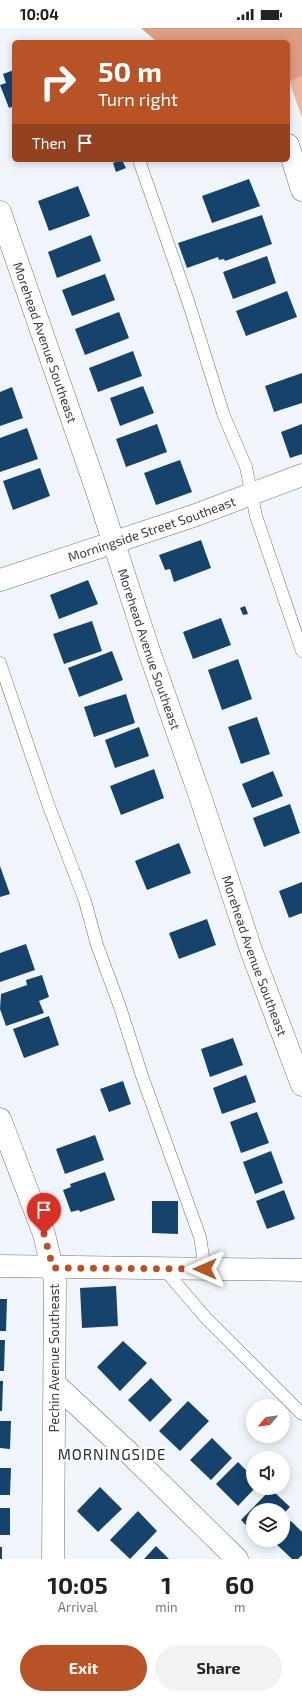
<!DOCTYPE html>
<html lang="en">
<head>
<meta charset="utf-8">
<style>
	:root { --surface:#fff; --page:#f2f2f2; --text:#222; --muted:#767676; --accent:#b85227 }
	body { margin:0; font-family:"Exo 2",sans-serif; background:var(--page); color:var(--text); height:100vh; display:flex; flex-direction:column; font-size:15px; white-space:nowrap }
	* { box-sizing:border-box; margin:0 }
	p { font-size:13px; color:var(--muted) }
	.icon { flex:none; width:22px; height:22px; fill:none; stroke:currentColor; stroke-width:2; stroke-linecap:round; stroke-linejoin:round }
	.map { position:relative; height:1531px; overflow:hidden }
	.panel { display:flex; flex-direction:column; background:var(--surface); flex:1 }
	.panel>* { flex:none }
	.banner { position:absolute; left:12px; top:12px; width:278px; height:122px; border-radius:6px; box-shadow:0 2px 10px #0003; background:#b85227; color:#fff; overflow:hidden }
	.needle { width:26px; rotate:241deg }
	.fabs { position:absolute; left:246px; top:1371px; display:grid; gap:8px }
	.fabs a { display:grid; place-items:center; width:44px; height:44px; border-radius:50%; background:var(--surface); box-shadow:0 2px 10px #0003; font-size:20px }
	.pin { position:absolute; display:grid; place-items:center; width:34px; height:34px; color:#fff; margin:-41px -17px; border-radius:50% 50% 50% 0; rotate:-45deg; box-shadow:0 0 4px #0007 }
	.pin .icon { rotate:45deg }
	.me { position:absolute; width:44px; margin:-22px; rotate:270deg; stroke-linejoin:round; filter:drop-shadow(0 0 3px #0008) }
	.turn { display:flex; align-items:center; gap:14px; height:84px; padding:0 20px; font-size:18px }
	.turn .icon { width:52px; height:52px; stroke-width:2.5 }
	.turn b { display:block; font-size:28px; line-height:34px }
	.then { display:flex; align-items:center; height:38px; padding:0 20px; background:#0003; gap:8px; font-size:15px }
	.eta { display:flex; justify-content:space-evenly; align-items:center; height:68px; text-align:center }
	.eta b { font-size:24px; font-weight:700; line-height:28px }
	.cta { display:flex; gap:8px; margin-top:auto; padding:8px 20px }
	.cta a { flex:1; height:46px; border-radius:24px; background:var(--accent); color:#fff; font-size:16px; font-weight:700; line-height:46px; text-align:center }
	.cta a+a { background:var(--page); color:var(--text) }
	.status { display:flex; justify-content:space-between; align-items:center; height:28px; padding:0 20px; background:var(--surface); direction:ltr }
	.status svg { height:11px; fill:currentColor }
	.map>svg:first-child { display:block }
	.green { fill:#ecb6a2 }
	.forest { fill:#dd9c84 }
	.building { fill:#16436b }
	.lines { fill:none; stroke-linecap:round; stroke-linejoin:round }
	.lane-casing { stroke:#6c7176; stroke-width:13 }
	.street-casing { stroke:#6c7176; stroke-width:23 }
	.lane { stroke:#fff; stroke-width:12 }
	.street { stroke:#fff; stroke-width:22 }
	.route { stroke:#b85227; stroke-width:7; stroke-dasharray:0 12.6 }
	.labels { text-anchor:middle; dominant-baseline:central; stroke-width:4; stroke-linejoin:round; paint-order:stroke }
	.street-label { font-size:13px; fill:#3a3c3e; stroke:#fff }
	.quarter-label { font-size:15px; letter-spacing:1px; fill:#2b2f33; stroke:#fff }
</style>
</head>
<body>
<div class="status"><b>10:04</b><svg viewBox="0 0 49 12"><path d="M0 12V9h3v3zM5 12V6h3v6zM10 12V3h3v9zM15 12V0h3v12zM26 1h20v11H26zM47 4h2v5h-2z"/></svg></div>
<div class="map">
<svg width="302" height="1531" viewBox="0 0 302 1531">
	<rect width="100%" height="100%" fill="#f0f5fb"/>
	<path class="green" d="M302,0V90L288,49V14Z"/>
	<path class="forest" d="M141,0H302V47L288,54V14H157Z"/>
	<path class="building" d="M14,42V78L9,80L0,57L6,55L3,46Z
		M122,132L126,140L116,144L113,135Z
		M249,151L260,178L212,195L202,168Z
		M78,158L90,188L49,203L38,173Z
		M262,187L272,216L225,233L224,231L219,232L218,229L187,240L178,215Z
		M91,207L101,233L57,250L48,224Z
		M267,228L276,255L233,271L223,244Z
		M105,246L115,272L72,288L62,262Z
		M287,263L297,289L246,308L236,283Z
		M119,284L129,310L85,327L75,301Z
		M133,323L142,348L98,364L89,340Z
		M302,345V375L274,384L265,358Z
		M143,358L154,385L120,398L110,370Z
		M12,359L23,390L0,398V364Z
		M157,396L167,424L126,439L116,411Z
		M302,396V426L290,430L281,404Z
		M27,400L38,431L0,444V410Z
		M180,432L192,464L156,477L144,445Z
		M40,440L50,468L13,482L3,453Z
		M201,512L211,540L174,554L170,541L165,542L159,527Z
		M88,552L98,576L59,591L50,567Z
		M245,578L248,586L243,587L240,580Z
		M221,590L231,617L193,631L183,604Z
		M92,593L102,623L64,636L53,606Z
		M112,623L123,652L79,669L68,640Z
		M238,631L252,671L222,682L208,642Z
		M126,666L135,695L94,709L84,679Z
		M257,689L270,726L241,736L228,699Z
		M139,699L149,728L115,740L105,712Z
		M154,741L164,770L121,787L110,758Z
		M273,743L283,768L252,780L242,756Z
		M290,776L300,805L264,819L253,790Z
		M179,815L191,845L147,862L135,833Z
		M0,838L10,866L0,869Z
		M302,854V885L289,890L279,863Z
		M207,891L216,917L179,931L169,905Z
		M26,916L35,942L0,954V925Z
		M42,947L49,969L39,973L44,985L6,998L0,981L1,966L27,957L26,952Z
		M49,988L59,1017L24,1030L13,1001Z
		M233,1010L243,1037L210,1049L201,1021Z
		M246,1047L256,1074L222,1086L213,1060Z
		M123,1053L131,1076L109,1084L100,1061Z
		M257,1084L269,1115L241,1125L230,1094Z
		M95,1107L104,1132L65,1146L56,1121Z
		M271,1123L283,1155L255,1166L243,1134Z
		M105,1144L115,1172L80,1184L79,1182L71,1184L63,1162L71,1159L70,1156Z
		M284,1162L295,1191L267,1201L256,1173Z
		M152,1173H178V1206L152,1205Z
		M116,1258L118,1298L82,1300L80,1260Z
		M0,1271H7L6,1303H0Z
		M0,1312H5L4,1343H0Z
		M123,1313L147,1335L120,1363L97,1339Z
		M151,1350L172,1372L150,1394L128,1372Z
		M0,1353H3L2,1383H0Z
		M188,1373L209,1393L180,1423L159,1403Z
		M0,1393H11L10,1421L0,1420Z
		M212,1410L232,1430L211,1452L190,1432Z
		M238,1434L253,1449V1460H255L238,1478L216,1456Z
		M0,1440H11L10,1467H0Z
		M100,1459L122,1481L98,1504L77,1483Z
		M271,1461L290,1479L283,1486V1482H253V1504L241,1492Z
		M0,1480H10V1507H0Z
		M138,1483L157,1503L130,1531L110,1512Z
		M291,1493L302,1504V1527L298,1531H292L272,1512H283V1501Z
		M156,1518L169,1531H144Z
		M0,1519H2V1531H0Z"/>
	<g class="lines">
		<defs>
			<path id="lane" d="M139,132L189,276L224,388L246,439L256,488L302,623
				M0,635L48,776L85,873L97,917L120,979L142,1048L200,1209L205,1241
				M164,1241L205,1289L302,1386"/>
			<g id="street">
				<path d="M288,117L302,162"/>
				<path id="s1" d="M0,184L96,460L149,623L200,768L251,922L302,1057"/>
				<path id="s2" d="M0,552L193,488L302,447"/>
				<path d="M0,1091L44,1206L55,1253L53,1531"/>
				<path d="M0,1238L302,1242"/>
				<path d="M55,1356L128,1424L237,1531"/>
			</g>
		</defs>
		<use href="#lane" class="lane-casing"/>
		<use href="#street" class="street-casing"/>
		<use href="#lane" class="lane"/>
		<use href="#street" class="street"/>
	</g>
	<g class="lines">
		<path class="route" d="M44,1206L53,1240L205,1241"/>
	</g>
	<g class="labels">
		<g class="street-label">
			<text stroke="none"><textPath href="#s1" startOffset="138">Morehead Avenue Southeast</textPath></text>
			<text stroke="none"><textPath href="#s2" startOffset="160">Morningside Street Southeast</textPath></text>
			<text stroke="none"><textPath href="#s1" startOffset="462">Morehead Avenue Southeast</textPath></text>
			<text stroke="none"><textPath href="#s1" startOffset="786">Morehead Avenue Southeast</textPath></text>
			<text transform="translate(54 1330) rotate(-90)">Pechin Avenue Southeast</text>
		</g>
		<g class="quarter-label">
			<text x="112" y="1426">MORNINGSIDE</text>
		</g>
	</g>
</svg>
<div class="fabs">
<a><svg class="needle" viewBox="-14 -14 28 28"><path d="M0-13l5 13h-10z" fill="#e53935"/><path d="M0 13l5-13h-10z" fill="#767676"/></svg></a>
<a><svg class="icon" aria-label="sound" viewBox="0 0 24 24"><path d="M4 9h4l5-4v14l-5-4H4zM17 9q2 3 0 6"/></svg></a>
<a><svg class="icon" aria-label="layers" viewBox="0 0 24 24"><path d="M12 4l9 5-9 5-9-5zM3 14l9 5 9-5"/></svg></a>
</div>
<div class="pin" style="left:44px;top:1206px;background:#d93025"><svg class="icon" aria-label="arrive" viewBox="0 0 24 24"><path d="M6 21V4h12l-3 4 3 4H6"/></svg></div>
<svg class="me" style="left:205px;top:1241px" viewBox="-20 -20 40 40"><path d="M0-17L14 15 0 8-14 15z" fill="#b85227" stroke="#fff" stroke-width="4"/></svg>
<div class="banner">
<div class="turn"><svg class="icon" aria-label="right" viewBox="0 0 24 24"><path d="M7 20v-9h11M14 6l5 5-5 5"/></svg><div><b>50 m</b>Turn right</div></div>
<div class="then">Then<svg class="icon" aria-label="arrive" viewBox="0 0 24 24"><path d="M6 21V4h12l-3 4 3 4H6"/></svg></div>
</div>
</div>
<section class="panel">
<div class="eta">
<div><b>10:05</b><p>Arrival</p></div>
<div><b>1</b><p>min</p></div>
<div><b>60</b><p>m</p></div>
</div>
<div class="cta"><a>Exit</a><a>Share</a></div>
</section>
</body>
</html>
